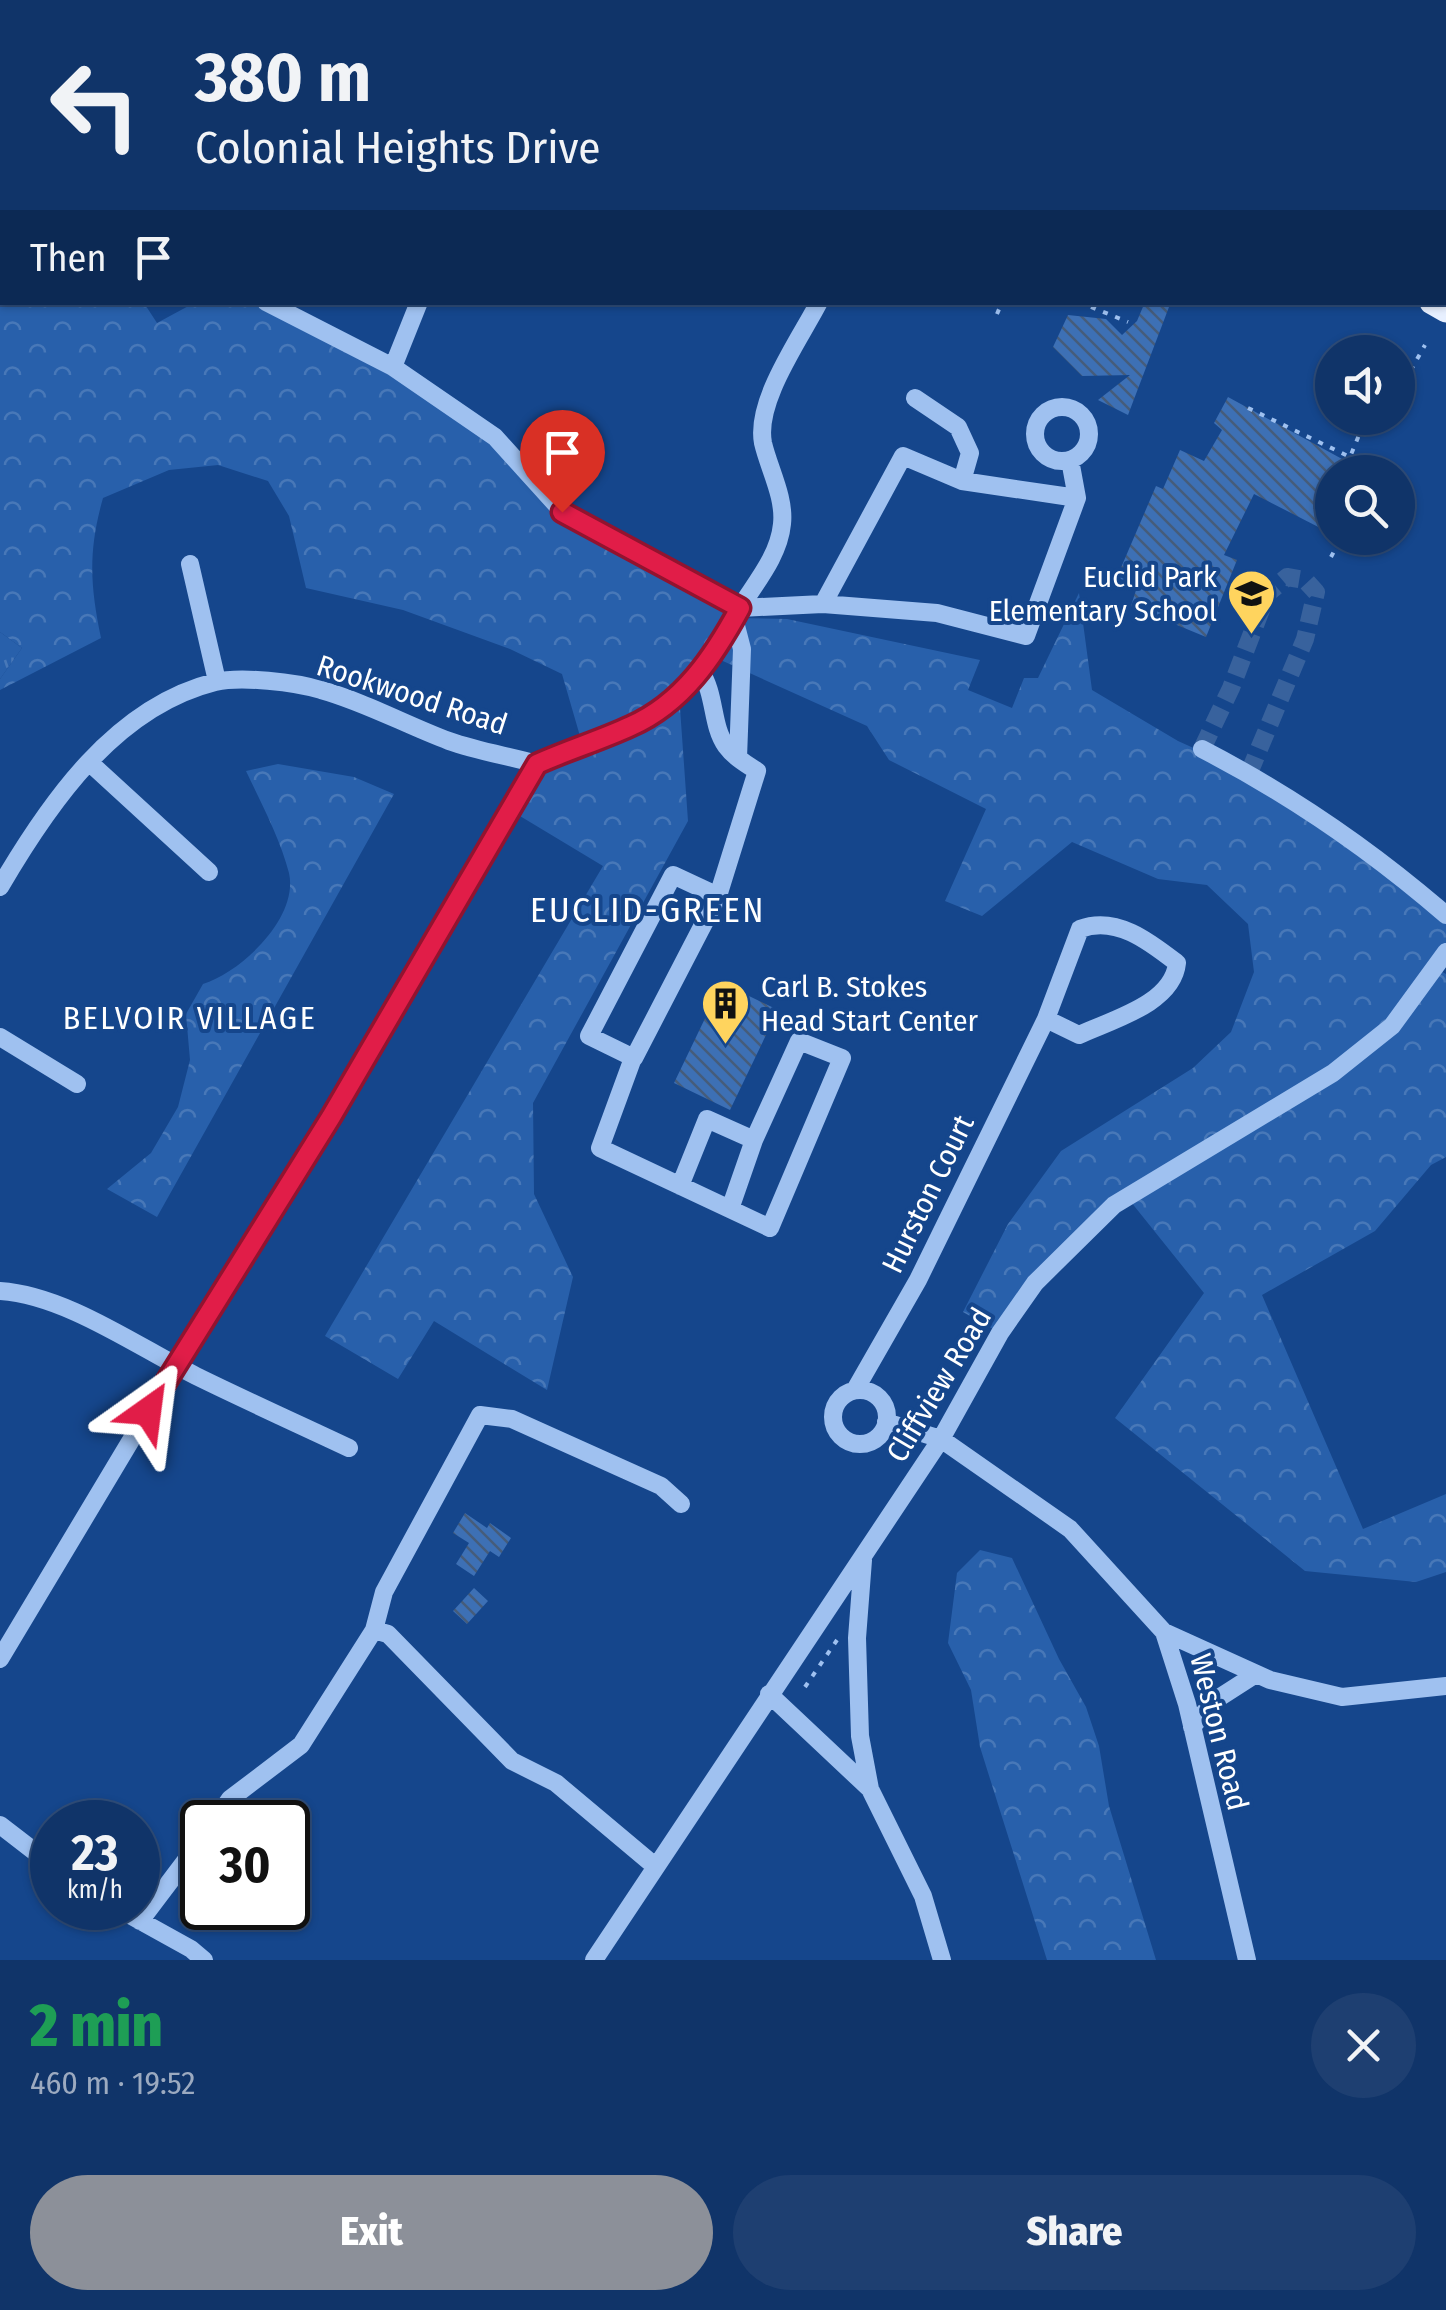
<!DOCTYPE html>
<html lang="en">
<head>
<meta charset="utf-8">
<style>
	:root { --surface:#103469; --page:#1e3f71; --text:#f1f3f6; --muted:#9caac0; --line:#304f7d; --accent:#8c9099 }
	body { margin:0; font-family:"Fira Sans Condensed",sans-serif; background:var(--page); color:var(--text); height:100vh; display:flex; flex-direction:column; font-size:38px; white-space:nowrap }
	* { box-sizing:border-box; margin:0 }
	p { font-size:32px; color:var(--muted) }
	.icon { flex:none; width:55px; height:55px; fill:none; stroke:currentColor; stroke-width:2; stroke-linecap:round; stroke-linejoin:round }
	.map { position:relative; height:1960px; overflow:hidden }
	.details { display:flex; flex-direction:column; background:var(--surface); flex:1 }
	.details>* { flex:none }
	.banner { position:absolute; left:0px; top:0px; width:1448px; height:305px; box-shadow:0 2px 8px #0004,0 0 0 2px var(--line); background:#103469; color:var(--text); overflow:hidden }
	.controls { position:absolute; left:1315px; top:335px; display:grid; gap:20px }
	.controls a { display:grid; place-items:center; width:100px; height:100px; border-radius:50%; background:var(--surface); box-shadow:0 2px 8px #0004,0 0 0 2px var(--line); font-size:50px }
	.speed { position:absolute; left:30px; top:1800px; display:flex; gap:20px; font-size:50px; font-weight:700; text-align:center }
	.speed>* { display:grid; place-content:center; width:130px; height:130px; border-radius:50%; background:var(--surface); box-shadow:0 2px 8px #0004,0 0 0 2px var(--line); line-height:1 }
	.speed small { font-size:25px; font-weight:400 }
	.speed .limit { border:5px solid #111; border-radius:15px; background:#fff; color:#111 }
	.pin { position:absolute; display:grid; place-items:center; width:85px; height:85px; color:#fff; margin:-102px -42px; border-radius:50% 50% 50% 0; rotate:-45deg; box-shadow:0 0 10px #0007 }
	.pin .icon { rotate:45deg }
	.me { position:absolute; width:110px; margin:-55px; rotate:31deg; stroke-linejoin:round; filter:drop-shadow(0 0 8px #0008) }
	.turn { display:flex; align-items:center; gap:35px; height:210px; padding:0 30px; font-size:45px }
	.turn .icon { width:130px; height:130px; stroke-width:2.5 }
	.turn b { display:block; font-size:70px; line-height:85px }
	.then { display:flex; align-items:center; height:95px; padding:0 30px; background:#0003; gap:20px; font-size:38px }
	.round { display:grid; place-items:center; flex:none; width:105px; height:105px; border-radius:52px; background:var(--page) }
	.headline { display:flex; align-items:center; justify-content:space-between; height:170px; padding:0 30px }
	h1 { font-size:60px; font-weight:800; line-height:75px; color:#1e9e55 }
	.action { display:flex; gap:20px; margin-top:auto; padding:20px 30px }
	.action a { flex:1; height:115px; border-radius:60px; background:var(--accent); color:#fff; font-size:40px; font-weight:800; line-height:115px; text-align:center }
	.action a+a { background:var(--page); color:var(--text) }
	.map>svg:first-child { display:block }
	.forest { fill:url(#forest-crowns) }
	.park { fill:url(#park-tufts) }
	.building { fill:url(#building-back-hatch) }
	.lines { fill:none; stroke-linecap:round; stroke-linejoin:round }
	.minor-tunnel { stroke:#38629d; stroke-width:18; stroke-dasharray:18 9; stroke-linecap:butt }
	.path { stroke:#9fc1f0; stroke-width:4; stroke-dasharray:5 8; stroke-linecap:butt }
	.minor { stroke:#9fc1f0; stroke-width:18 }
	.major { stroke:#e8f0ff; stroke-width:25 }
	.route-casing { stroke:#92132f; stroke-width:25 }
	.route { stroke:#e11d48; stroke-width:18 }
	.labels { text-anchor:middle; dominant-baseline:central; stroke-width:8; stroke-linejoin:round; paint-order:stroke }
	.poi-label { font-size:30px; fill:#fff; stroke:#15468c; text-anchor:end }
	.street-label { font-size:30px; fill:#fff; stroke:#15468c }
	.neighbourhood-label { font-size:32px; letter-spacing:2.5px; fill:#fff; stroke:#15468c }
	.quarter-label { font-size:35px; letter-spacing:2.5px; fill:#fff; stroke:#15468c }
</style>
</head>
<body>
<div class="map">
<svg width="1446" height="1960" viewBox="0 0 1446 1960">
	<defs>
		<pattern id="forest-crowns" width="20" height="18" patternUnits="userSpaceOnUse" patternTransform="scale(2.5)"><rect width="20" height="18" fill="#2860ab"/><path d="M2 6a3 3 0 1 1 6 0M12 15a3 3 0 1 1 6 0" fill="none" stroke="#4878b8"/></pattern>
		<pattern id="park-tufts" width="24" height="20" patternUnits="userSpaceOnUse" patternTransform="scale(2.5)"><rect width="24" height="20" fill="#2860ab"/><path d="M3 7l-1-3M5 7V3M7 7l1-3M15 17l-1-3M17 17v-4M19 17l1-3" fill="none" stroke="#4878b8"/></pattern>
		<pattern id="building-back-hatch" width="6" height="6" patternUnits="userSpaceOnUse" patternTransform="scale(2.5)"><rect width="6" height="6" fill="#3d70b5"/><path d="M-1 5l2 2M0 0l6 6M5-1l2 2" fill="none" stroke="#455c7b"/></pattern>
	</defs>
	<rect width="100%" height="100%" fill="#15468c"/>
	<path class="forest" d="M0,242L2,302L144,303L157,323L194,303H266L495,437L562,511L740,608L735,618L787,619L980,660L968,690L1012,708L1024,678H1038L1079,593L1092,690L1178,741L1249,773L1446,915V952L1435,968L1446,974V1157L1431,1165L1375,1231L1262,1295L1363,1529L1446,1494V1572L1416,1582L1305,1571L1115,1418L1204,1293L1127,1197L1114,1205L1000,1333L963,1312L1008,1224L1061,1151L1193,1068L1231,1032L1254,972L1248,924L1207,885L1158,879L1072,842L982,916L945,901L986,809L889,760L867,726L714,657L679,694L688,821L533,1103L534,1194L573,1277L547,1390L434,1321L398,1379L325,1336L603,866L510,810L537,764L582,743L562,674L510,649L403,610L306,588L289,516L268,481L218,465L169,470L103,498C88,551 90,585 101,638L0,690V679L22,648L0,632Z
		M278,764L354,777L394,794L157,1217L107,1189L151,1153L178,1107L190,1060L186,1014L203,984C241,972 299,918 289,873C280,838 261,803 246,771Z
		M980,1550L1012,1558L1059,1659L1086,1707L1099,1746L1109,1806L1156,1960H1047L980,1747L971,1690L948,1643L957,1573Z"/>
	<path class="park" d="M0,632L22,648L0,679Z"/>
	<path class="building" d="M1145,302H1159L1169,307L1128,415L1098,400L1130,375L1082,376L1053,347L1068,315L1106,319L1122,335L1137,321Z
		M1228,397L1366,472H1332V534L1254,494L1224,555L1237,560L1206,637L1131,606L1137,587L1117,577L1156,486L1163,489L1180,450L1204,461L1222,430L1214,423Z
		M722,983L778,1010L730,1110L674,1083Z
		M465,1513L487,1528L490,1523L511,1538L499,1557L490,1551L474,1576L456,1564L469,1543L453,1533Z
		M474,1588L488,1601L467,1624L453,1611Z"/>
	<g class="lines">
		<path class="minor-tunnel" d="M1202,749L1231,688L1267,594L1287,577L1305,580L1316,592L1305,639L1249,773"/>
		<path class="path" d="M470,0L471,2
			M1079,302L1128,322
			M997,314L1002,302
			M1398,393L1425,345
			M1248,408L1350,457L1366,418
			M1350,457L1365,463L1368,472
			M1331,557L1341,538
			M805,1687L837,1640"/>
		<path class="minor" d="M391,2L392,0
			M523,2L529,0
			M567,2L569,0
			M771,2V0
			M982,2L983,0
			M1300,2L1301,0
			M0,242L2,243
			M266,302L393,367L495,437L562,511L740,608L823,604L903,456L962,481L1077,498L1026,636L937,613L823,604
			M393,367L419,302
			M915,398L958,427L970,453L962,481
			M1035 434a27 27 0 1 1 54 0a27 27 0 1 1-54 0Z
			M1070,460L1077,498
			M190,564L217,681
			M734,618L742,649L738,758
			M700,671C716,694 711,725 726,746C734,757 746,764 757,771L718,896L634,1058L589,1036L673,875L718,896
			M1202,749C1289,794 1371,850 1446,915
			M89,762L209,872
			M0,887C49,803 115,707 215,682C241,676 295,682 321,690C365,702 406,725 449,741C477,751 508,756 537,764
			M0,1037L77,1084
			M633,1058L600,1148L770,1228L842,1058L799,1041L754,1140L707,1119L680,1186
			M730,1209L754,1140
			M0,1291C65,1295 138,1347 196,1376C247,1401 298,1424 349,1448
			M855,1390L918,1280L1046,1019L1080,929C1116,915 1150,942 1177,963C1173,1004 1111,1020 1079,1035L1046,1019
			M833 1417a27 27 0 1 1 54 0a27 27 0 1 1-54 0Z
			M886,1422L941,1439L1070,1529L1164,1632L1187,1704L1247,1960
			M863,1560L857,1638L860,1736L870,1789L923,1896L942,1960
			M374,1630L384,1592L480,1415L512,1419L661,1486L681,1504
			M1164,1632L1270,1680L1342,1697L1446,1686
			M0,1659L176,1365L331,1117L537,764C607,731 660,724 711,659C723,643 731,623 741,606C757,581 779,555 782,524C785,497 769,469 763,443C755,401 800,339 819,302
			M769,1694L870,1789
			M1192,1727L1214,1701L1256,1674
			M214,1822L230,1799L301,1745L374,1630L388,1634L512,1761L556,1783L656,1867
			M0,1825L52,1865
			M117,1908L191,1949L204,1960
			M140,1921L202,1839
			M594,1960L941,1439L1000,1333L1035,1283L1114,1205L1333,1073L1392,1026L1446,952"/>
		<path class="major" d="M867,0L872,2
			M1432,302L1446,310"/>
	</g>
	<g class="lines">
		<defs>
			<path id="route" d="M148,1411L331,1117L537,764C568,750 601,740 631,726C683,703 714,656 740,608L562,512"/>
		</defs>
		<use href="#route" class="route-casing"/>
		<use href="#route" class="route"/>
	</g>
	<defs>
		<symbol id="school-pin" viewBox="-11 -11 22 30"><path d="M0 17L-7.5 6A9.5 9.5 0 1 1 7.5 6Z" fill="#ffd45e" stroke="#15468c"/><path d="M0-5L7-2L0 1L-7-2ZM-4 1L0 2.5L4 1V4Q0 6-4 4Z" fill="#111"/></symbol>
		<symbol id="building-pin" viewBox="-11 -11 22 30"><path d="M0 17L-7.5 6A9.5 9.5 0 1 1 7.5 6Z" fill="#ffd45e" stroke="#15468c"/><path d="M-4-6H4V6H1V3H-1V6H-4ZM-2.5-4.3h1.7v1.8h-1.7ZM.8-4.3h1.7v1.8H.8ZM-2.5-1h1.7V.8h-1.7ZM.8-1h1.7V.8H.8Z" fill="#111"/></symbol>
	</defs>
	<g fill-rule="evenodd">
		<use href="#school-pin" x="1224" y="566" width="55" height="75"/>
		<use href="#building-pin" x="698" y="976" width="55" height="75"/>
	</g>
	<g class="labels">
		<g class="poi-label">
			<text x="1217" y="577">Euclid Park<tspan x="1217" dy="34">Elementary School</tspan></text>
			<text x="761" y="987" text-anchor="start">Carl B. Stokes<tspan x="761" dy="34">Head Start Center</tspan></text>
		</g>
		<g class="street-label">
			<text transform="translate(412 695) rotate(18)">Rookwood Road</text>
			<text transform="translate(928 1194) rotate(-64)">Hurston Court</text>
			<text transform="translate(939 1385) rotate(-59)">Cliffview Road</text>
			<text transform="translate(1219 1732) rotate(76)">Weston Road</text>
		</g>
		<g class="neighbourhood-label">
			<text x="190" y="1018">BELVOIR VILLAGE</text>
		</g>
		<g class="quarter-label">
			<text x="648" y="910">EUCLID-GREEN</text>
		</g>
	</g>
</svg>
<div class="controls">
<a><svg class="icon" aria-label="sound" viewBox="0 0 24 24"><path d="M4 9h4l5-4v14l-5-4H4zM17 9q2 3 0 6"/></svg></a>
<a><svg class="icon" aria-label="search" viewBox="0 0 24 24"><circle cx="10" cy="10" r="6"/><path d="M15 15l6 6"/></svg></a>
</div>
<div class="speed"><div>23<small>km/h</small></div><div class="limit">30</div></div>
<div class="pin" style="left:562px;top:512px;background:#d93025"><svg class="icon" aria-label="arrive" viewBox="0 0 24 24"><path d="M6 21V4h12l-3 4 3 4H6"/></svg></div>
<svg class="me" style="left:148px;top:1411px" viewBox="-20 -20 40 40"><path d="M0-17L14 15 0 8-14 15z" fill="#e11d48" stroke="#fff" stroke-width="4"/></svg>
<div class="banner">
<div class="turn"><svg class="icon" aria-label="left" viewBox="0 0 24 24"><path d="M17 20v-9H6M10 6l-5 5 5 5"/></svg><div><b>380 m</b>Colonial Heights Drive</div></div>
<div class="then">Then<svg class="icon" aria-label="arrive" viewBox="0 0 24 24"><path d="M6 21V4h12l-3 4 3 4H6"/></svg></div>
</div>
</div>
<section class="details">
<div class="headline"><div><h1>2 min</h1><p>460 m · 19:52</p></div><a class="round"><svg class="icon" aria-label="close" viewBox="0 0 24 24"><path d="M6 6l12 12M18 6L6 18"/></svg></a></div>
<div class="action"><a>Exit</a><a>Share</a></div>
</section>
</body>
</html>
